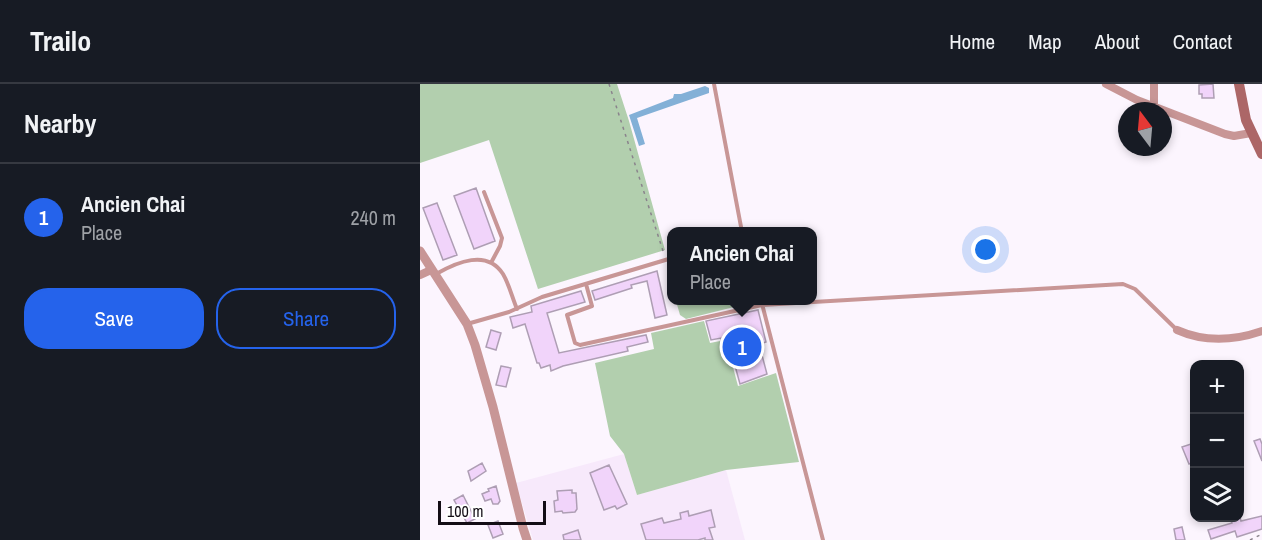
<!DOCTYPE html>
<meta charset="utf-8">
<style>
:root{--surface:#171b24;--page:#20242c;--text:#f1f3f6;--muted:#9ea1a6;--line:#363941;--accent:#2563eb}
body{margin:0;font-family:"Archivo Narrow",sans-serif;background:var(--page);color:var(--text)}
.controls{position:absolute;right:18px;bottom:18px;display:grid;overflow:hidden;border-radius:12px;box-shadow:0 3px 9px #0003}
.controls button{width:54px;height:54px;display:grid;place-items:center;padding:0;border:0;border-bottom:2px solid var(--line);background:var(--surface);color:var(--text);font:30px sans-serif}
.compass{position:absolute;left:698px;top:18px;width:54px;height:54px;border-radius:50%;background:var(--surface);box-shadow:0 3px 9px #0003;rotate:344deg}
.scale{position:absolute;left:18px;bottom:15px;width:108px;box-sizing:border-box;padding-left:6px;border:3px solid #130d15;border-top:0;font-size:16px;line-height:21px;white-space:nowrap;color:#130d15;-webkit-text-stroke:4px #fff;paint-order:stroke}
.you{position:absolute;left:566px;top:166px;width:21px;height:21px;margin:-15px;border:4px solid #fff;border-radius:50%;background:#1a73e8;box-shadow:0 0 0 9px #1a73e833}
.badge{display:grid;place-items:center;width:39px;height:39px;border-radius:50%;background:var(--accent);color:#fff;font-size:20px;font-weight:700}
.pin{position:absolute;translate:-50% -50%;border:3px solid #fff;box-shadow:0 2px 6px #0006}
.popup{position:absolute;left:247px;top:143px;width:150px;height:78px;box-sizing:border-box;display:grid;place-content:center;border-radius:12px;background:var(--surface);filter:drop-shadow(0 2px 4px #0005);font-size:20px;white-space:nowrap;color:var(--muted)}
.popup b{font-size:22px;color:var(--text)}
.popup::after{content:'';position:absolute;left:50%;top:100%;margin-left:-12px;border:12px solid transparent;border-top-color:var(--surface)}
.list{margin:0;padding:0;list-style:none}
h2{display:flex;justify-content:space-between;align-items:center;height:78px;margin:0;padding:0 24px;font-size:26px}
h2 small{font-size:20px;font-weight:400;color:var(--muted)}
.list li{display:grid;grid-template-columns:39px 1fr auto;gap:18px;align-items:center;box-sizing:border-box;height:108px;padding:0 24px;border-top:2px solid var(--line)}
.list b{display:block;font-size:22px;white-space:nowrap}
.list p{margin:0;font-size:20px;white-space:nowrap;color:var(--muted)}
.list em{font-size:20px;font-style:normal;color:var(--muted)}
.actions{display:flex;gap:12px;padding:18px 24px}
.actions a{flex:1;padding:14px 0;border:2px solid var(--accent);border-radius:24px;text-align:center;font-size:21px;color:var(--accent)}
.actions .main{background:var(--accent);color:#fff}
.icon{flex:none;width:33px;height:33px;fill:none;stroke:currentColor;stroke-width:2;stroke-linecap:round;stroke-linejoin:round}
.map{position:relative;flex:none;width:842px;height:456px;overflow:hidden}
header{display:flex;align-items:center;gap:36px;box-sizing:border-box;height:84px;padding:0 30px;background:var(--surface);border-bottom:2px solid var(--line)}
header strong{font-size:28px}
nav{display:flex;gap:33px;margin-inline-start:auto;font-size:21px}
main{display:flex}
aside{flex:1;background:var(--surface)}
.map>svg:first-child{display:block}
</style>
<header>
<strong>Trailo</strong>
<nav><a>Home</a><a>Map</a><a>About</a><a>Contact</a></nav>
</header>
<main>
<aside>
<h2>Nearby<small></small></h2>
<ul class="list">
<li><span class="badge">1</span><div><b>Ancien Chai</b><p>Place</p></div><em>240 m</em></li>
</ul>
<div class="actions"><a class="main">Save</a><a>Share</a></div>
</aside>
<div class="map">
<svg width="842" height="456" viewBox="0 0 842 456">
<rect width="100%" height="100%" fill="#fcf5fe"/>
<path fill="#f7e9fb" d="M 204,370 L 217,411 L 306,386 L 325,456 L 113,456 L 96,399 Z"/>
<path fill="#b2cfae" d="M 0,0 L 197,0 L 209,37 L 245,166 L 118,205 L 69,56 L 0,79 Z
M 256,217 L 316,217 L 318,222 L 266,235 L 260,231 Z
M 284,237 L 290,259 L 300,257 L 304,273 L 310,272 L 318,302 L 356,289 L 379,378 L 306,386 L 217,411 L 204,370 L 190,352 L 175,279 L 234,265 L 231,249 Z"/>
<path fill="#83b0d7" d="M 285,2 L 289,4 L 289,9 L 217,34 L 225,60 L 219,62 L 209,31 L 253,14 L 254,10 L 261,10 Z"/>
<path fill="#f1d4fa" stroke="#ae9eb4" stroke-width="1.5" d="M 793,0 L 794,14 L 782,14 L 782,10 L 779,10 L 779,1 Z
M 56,104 L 75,157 L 54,165 L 34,112 Z
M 17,119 L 37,171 L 23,176 L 3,124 Z
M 237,187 L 247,231 L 235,234 L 227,197 L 211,201 L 212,204 L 175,216 L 172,207 Z
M 161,207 L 165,218 L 127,229 L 139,269 L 226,251 L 228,258 L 207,263 L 208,267 L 143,282 L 131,287 L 130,281 L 121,284 L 119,279 L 117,279 L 105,240 L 93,244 L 90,233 L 112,228 L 111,222 Z
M 338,226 L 346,258 L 339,260 L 347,290 L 320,300 L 311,267 L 305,268 L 301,254 L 291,256 L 286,237 Z
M 71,246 L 81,249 L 76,266 L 66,263 Z
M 81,282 L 91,284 L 86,303 L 76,301 Z
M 840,355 L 842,360 L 842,377 L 834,357 Z
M 774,359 L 774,378 L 769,380 L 762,363 Z
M 62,379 L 66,387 L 51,397 L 48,387 Z
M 189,381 L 207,420 L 197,425 L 195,422 L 184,426 L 170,389 Z
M 76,402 L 80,417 L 78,420 L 73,420 L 71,415 L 65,417 L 62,410 L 69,407 L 68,405 Z
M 152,406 L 152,409 L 156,409 L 157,425 L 155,428 L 143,429 L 142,427 L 135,428 L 134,417 L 138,416 L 137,407 Z
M 43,411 L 55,435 L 47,439 L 34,416 Z
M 291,426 L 295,443 L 289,444 L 293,456 L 285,456 L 285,454 L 278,456 L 226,456 L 221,440 L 242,434 L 244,439 L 261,435 L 260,429 L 268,427 L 269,432 Z
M 842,432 L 842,445 L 817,453 L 815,447 L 791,455 L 788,446 L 812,439 L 811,436 L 820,433 L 821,437 Z
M 78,437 L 83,450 L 73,454 L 68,441 Z
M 762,443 L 765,456 L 756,456 L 754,445 Z
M 158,446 L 161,456 L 144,456 L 143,451 Z"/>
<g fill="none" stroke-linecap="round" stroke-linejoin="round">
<path stroke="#8a838c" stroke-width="1.5" stroke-dasharray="3 4.5" stroke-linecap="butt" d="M 189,0 L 244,170
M 830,456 L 842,450"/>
<path stroke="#c89696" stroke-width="4" d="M 294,0 L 322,148
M 64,108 L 82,154 L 80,162 L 72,177
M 16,190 C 37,178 67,165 83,190 C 89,200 92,213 97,225
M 166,200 L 172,222 L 147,231 L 155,259 L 160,261 L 342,221 L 703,200 L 715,205 L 756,245
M 341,216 L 403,456
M 47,240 L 89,228 L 122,213 L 252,174"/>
<path stroke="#c89696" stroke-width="8" d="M 686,0 L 717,16 L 805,50 L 814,52 L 831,49
M 734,0 L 734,22
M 0,191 L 11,186
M 757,246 C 784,258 813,257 842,247"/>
<path stroke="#c89696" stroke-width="9" d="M 0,167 L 47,240 L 55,261 L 73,323 L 103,444 L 107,456"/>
<path stroke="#ac6667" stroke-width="10" d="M 819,0 L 826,36 L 842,70"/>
</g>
</svg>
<div class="controls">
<button>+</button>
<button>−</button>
<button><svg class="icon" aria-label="layers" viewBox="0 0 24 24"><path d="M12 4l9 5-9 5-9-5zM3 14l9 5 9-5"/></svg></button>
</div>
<svg class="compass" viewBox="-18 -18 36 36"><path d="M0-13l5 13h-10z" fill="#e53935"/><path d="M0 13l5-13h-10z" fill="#9ea1a6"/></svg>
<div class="scale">100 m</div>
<div class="you"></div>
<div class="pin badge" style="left:322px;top:263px">1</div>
<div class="popup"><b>Ancien Chai</b>Place</div>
</div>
</main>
